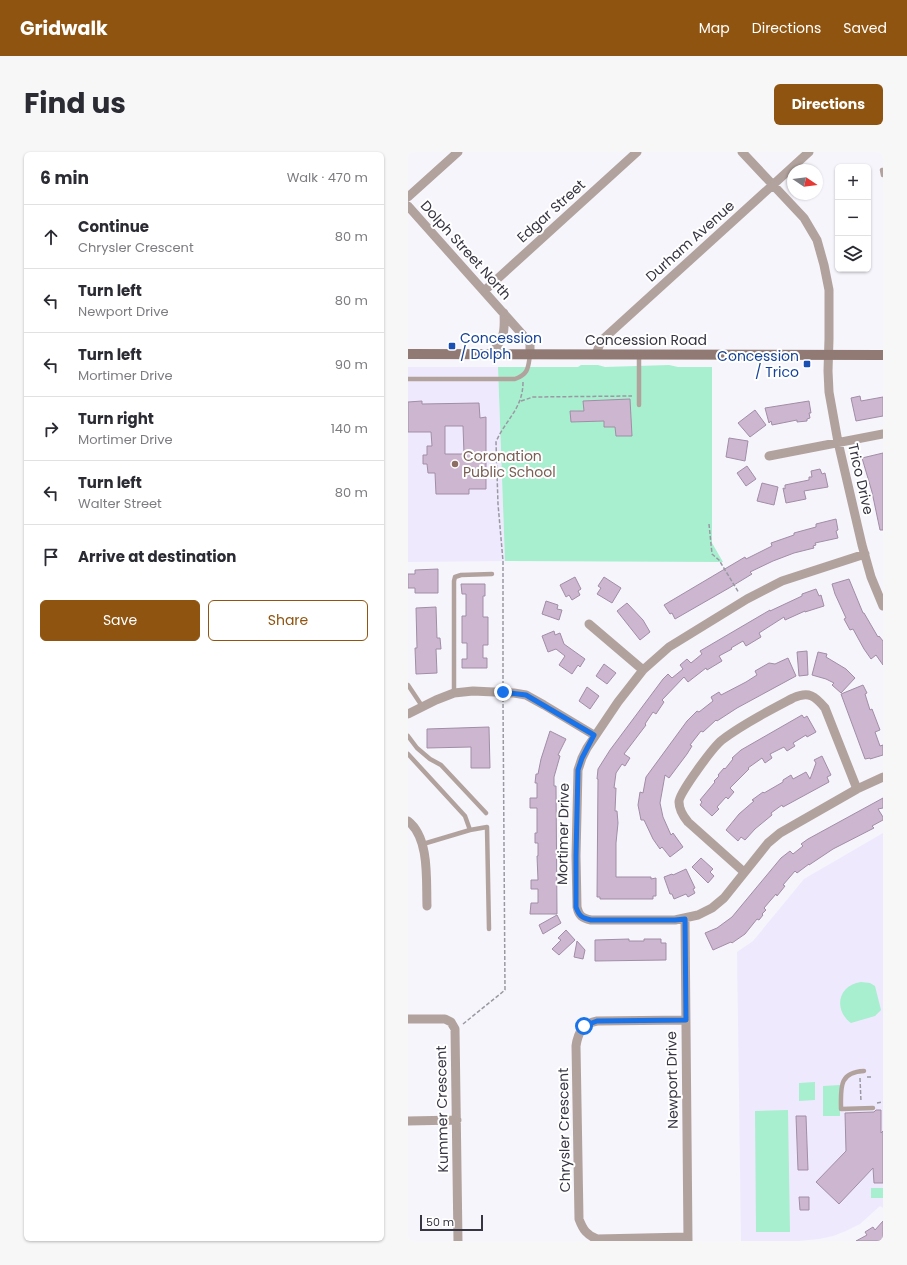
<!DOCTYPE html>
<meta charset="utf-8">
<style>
:root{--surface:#fff;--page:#f7f7f7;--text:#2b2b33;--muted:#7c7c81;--line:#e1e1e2;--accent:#8e5410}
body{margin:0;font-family:Poppins,sans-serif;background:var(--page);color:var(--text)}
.controls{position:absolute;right:12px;top:12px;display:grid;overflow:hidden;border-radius:6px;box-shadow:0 1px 3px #0004}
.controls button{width:36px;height:36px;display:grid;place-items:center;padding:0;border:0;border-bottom:1px solid var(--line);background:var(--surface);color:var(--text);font:20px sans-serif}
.compass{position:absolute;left:379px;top:12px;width:36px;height:36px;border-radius:50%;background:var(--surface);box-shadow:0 1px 3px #0004;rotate:103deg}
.scale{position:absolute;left:12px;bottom:10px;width:63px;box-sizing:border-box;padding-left:4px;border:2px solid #373542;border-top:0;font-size:11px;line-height:14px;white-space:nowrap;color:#373542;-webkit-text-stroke:3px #fff;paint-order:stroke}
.stop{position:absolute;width:12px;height:12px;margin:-9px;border:3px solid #1a73e8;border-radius:50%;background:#fff}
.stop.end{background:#1a73e8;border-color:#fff;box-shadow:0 1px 4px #0008}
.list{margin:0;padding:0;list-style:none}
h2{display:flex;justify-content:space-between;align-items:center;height:52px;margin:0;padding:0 16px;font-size:17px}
h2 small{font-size:13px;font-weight:400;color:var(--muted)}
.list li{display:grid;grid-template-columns:26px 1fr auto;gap:12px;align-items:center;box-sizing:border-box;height:64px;padding:0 16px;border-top:1px solid var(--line)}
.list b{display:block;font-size:15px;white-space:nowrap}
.list p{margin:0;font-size:13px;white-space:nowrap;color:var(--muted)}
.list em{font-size:13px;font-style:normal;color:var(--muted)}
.actions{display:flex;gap:8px;padding:12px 16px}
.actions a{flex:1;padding:9px 0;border:1px solid var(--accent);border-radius:6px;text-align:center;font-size:14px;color:var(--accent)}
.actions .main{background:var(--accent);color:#fff}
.icon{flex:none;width:22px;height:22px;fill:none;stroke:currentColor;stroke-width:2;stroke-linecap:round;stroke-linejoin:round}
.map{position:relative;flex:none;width:475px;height:1089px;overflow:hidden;border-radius:6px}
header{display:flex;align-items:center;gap:24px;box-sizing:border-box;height:56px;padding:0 20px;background:var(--accent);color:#fff}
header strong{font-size:19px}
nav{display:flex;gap:22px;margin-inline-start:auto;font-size:14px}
.intro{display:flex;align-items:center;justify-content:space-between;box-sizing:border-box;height:96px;padding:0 24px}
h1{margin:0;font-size:28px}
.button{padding:10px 18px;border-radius:6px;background:var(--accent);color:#fff;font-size:14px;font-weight:700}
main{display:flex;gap:24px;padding:0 24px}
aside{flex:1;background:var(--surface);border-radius:6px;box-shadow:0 1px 3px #0004}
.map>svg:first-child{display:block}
</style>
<header>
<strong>Gridwalk</strong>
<nav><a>Map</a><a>Directions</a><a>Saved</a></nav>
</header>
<div class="intro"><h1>Find us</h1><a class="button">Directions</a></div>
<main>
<aside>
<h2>6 min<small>Walk · 470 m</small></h2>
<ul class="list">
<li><svg class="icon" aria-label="ahead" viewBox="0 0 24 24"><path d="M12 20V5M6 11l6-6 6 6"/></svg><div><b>Continue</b><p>Chrysler Crescent</p></div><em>80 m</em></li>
<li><svg class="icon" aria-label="left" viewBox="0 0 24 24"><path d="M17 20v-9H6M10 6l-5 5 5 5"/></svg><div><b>Turn left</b><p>Newport Drive</p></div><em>80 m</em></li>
<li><svg class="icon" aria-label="left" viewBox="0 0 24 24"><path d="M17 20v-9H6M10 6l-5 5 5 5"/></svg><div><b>Turn left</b><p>Mortimer Drive</p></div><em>90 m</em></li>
<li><svg class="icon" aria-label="right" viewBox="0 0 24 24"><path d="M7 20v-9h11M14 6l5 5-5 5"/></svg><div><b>Turn right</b><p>Mortimer Drive</p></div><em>140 m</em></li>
<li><svg class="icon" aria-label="left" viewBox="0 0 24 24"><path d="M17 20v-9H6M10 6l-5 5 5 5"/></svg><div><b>Turn left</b><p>Walter Street</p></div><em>80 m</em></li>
<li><svg class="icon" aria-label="arrive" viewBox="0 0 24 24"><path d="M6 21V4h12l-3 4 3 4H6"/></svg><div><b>Arrive at destination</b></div></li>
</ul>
<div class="actions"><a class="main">Save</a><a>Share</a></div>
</aside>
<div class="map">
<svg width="475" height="1089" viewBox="0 0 475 1089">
<rect width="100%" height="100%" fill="#f6f5fc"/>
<path fill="#efe9fe" d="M 0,215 L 90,215 L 97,409 L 0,410 Z
M 475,681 L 475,1056 L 472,1054 L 452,1072 L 438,1079 L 425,1084 L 411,1087 L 391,1089 L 333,1089 L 329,800 L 345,789 L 396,727 Z"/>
<path fill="#a7efce" d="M 173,213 L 190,213 L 197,215 L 261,213 L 270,215 L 304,215 L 304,391 L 315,410 L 97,409 L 90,215 L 170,215 Z
M 453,830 L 462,831 L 467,834 L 473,858 L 467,864 L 443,871 C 425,858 430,833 453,830 Z
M 407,930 L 407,948 L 391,949 L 391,931 Z
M 432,933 L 432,964 L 415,964 L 415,934 Z
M 380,958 L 382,1080 L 348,1080 L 347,959 Z
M 463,1036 L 475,1036 L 475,1046 L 463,1046 Z"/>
<path fill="#ccb6d0" stroke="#a28da6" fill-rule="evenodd" d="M 452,244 L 453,249 L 475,245 L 475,264 L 448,269 L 443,246 Z
M 222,247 L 224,284 L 208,284 L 207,275 L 196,275 L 196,269 L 163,270 L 162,259 L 176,259 L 175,249 Z
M 14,249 L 14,252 L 71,251 L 72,266 L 78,265 L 78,337 L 61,337 L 61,342 L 28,342 L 27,321 L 20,321 L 19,312 L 15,312 L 15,303 L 19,303 L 19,294 L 24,294 L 23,280 L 0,280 L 0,250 ZM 37,274 L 55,274 L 56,302 L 37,302 Z
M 401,249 L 403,261 L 401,261 L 402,266 L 399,267 L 399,269 L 389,270 L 389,268 L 364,273 L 363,269 L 361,271 L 357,256 Z
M 347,258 L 358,273 L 342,285 L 330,271 Z
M 321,286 L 340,289 L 337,309 L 318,305 Z
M 475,301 L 475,378 L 472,378 L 464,340 L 454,306 Z
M 339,314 L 348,327 L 338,334 L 329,321 Z
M 412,317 L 414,322 L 417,321 L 420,335 L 396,339 L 398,347 L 378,351 L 375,336 L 377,337 L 377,333 L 401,328 L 401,325 L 404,325 L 403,319 Z
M 354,331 L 370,335 L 366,353 L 349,349 Z
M 428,367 L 430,378 L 428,379 L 430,386 L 407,391 L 408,393 L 405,394 L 406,396 L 386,401 L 365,409 L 342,420 L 344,422 L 321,436 L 267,467 L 264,461 L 262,462 L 256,453 L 337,405 L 338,407 L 364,394 L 363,391 L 386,383 L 386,381 L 408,375 L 408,372 Z
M 30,417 L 30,441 L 7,441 L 7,436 L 0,436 L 0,422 L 7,422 L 7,418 Z
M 167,425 L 173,437 L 170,439 L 172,443 L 164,448 L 161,443 L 158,445 L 152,433 Z
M 196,425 L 213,436 L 204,451 L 189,442 L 193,436 L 190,434 Z
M 441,427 L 455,461 L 456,461 L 470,485 L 471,484 L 475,489 L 475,513 L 468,503 L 463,507 L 456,497 L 445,477 L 442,478 L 436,467 L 438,466 L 427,442 L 424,432 Z
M 53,432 L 77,432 L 77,444 L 75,444 L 75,465 L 80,465 L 80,493 L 75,493 L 75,506 L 79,506 L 79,516 L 54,516 L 54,507 L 59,507 L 59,491 L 54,491 L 54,464 L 58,464 L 58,442 L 54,442 Z
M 408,437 L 411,444 L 413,443 L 416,454 L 397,460 L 397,459 L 377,468 L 376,465 L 351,481 L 353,485 L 338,494 L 335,489 L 323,496 L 324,497 L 311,504 L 314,509 L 299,518 L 298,516 L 280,530 L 276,525 L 254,548 L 256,550 L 248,562 L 245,560 L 237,572 L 238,573 L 216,602 L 222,606 L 217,614 L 214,612 L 208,621 L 206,636 L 208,636 L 207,659 L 209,659 L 210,671 L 208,691 L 208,725 L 243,725 L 243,727 L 248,726 L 248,744 L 245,744 L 245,747 L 192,747 L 192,745 L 189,745 L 190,627 L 189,627 L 190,617 L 202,598 L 255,527 L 260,522 L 264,526 L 275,517 L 272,513 L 279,507 L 283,511 L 294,502 L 292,499 L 362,458 L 362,459 L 394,444 L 394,442 Z
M 138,449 L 150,453 L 149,457 L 154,458 L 151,468 L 134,462 Z
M 219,451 L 235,468 L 242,480 L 232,488 L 209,459 Z
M 28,455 L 29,486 L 32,486 L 33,497 L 28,497 L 29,521 L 8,522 L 7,496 L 9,496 L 8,456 Z
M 146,479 L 147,483 L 152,481 L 156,492 L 177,507 L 172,515 L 170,513 L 164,522 L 151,513 L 157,504 L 148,497 L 140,500 L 134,484 Z
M 399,499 L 400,523 L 391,524 L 389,500 Z
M 410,500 L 419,502 L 418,505 L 438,517 L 447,526 L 433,541 L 424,533 L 426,531 L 418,527 L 404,523 Z
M 380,506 L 388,524 L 329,556 L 309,569 L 308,568 L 295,580 L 293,579 L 282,593 L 284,594 L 279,602 L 261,626 L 257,623 L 252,651 L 255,665 L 263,683 L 265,681 L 275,695 L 262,705 L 254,695 L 252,697 L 245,687 L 236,668 L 233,668 L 230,653 L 232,640 L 235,641 L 238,625 L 279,569 L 289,559 L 291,560 L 305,549 L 303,545 L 311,540 L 313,543 L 338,530 L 349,523 L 347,519 L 361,511 L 367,512 Z
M 196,512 L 208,521 L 199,532 L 188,524 Z
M 455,533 L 459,541 L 457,542 L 462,558 L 464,557 L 472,578 L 467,580 L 472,594 L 475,593 L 475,603 L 462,607 L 462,606 L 457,607 L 433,542 Z
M 179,535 L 191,544 L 182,557 L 171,549 Z
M 394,563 L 396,566 L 399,564 L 408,580 L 399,585 L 398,583 L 385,591 L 387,594 L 379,599 L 376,595 L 362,602 L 364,606 L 357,611 L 354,606 L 340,616 L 341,617 L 322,636 L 326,640 L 320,647 L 318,645 L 309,655 L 311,657 L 304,664 L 292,653 L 294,650 L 292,648 L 307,630 L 306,629 L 311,624 L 310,623 L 316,616 L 317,617 L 325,607 L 324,606 L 333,598 Z
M 81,575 L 82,616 L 63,616 L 63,595 L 19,596 L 19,577 Z
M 142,579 L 158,587 L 150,603 L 152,604 L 146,625 L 146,634 L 148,634 L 149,762 L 122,762 L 123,751 L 130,751 L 130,737 L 123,737 L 123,728 L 130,728 L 129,704 L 130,704 L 130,691 L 127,691 L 127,681 L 129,681 L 129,656 L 122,656 L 122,646 L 129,646 L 129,631 L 127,631 L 128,622 L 130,622 L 133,607 Z
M 414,604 L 423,623 L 419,625 L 421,630 L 375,655 L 374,653 L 363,661 L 364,663 L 347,677 L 337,688 L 333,685 L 330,689 L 318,678 L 331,662 L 346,649 L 344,648 L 355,640 L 356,641 L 375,630 L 375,628 L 383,623 L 385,627 L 398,620 L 402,627 L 408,611 L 406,608 Z
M 475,646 L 475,656 L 470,657 L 475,665 L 475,668 L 464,674 L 466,676 L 425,697 L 401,713 L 401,712 L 389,721 L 387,719 L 375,733 L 377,734 L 369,744 L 368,742 L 356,756 L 358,758 L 354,762 L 355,763 L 351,768 L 349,767 L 337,782 L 324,791 L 323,790 L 305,798 L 297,781 L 309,776 L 324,765 L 373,706 L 382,699 L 385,702 L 395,694 L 393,692 L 400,687 Z
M 293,706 L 305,717 L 302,720 L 306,724 L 300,731 L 284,715 Z
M 278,717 L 287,736 L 285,737 L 287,741 L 280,745 L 278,742 L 266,747 L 264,742 L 262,742 L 256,725 L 264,722 L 265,723 Z
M 149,763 L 153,771 L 135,782 L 131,773 Z
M 158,778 L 167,788 L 151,803 L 144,797 L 153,788 L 150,786 Z
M 221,787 L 221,789 L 236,789 L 236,787 L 253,787 L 253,791 L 258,791 L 258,808 L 187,809 L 187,788 Z
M 169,789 L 177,798 L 175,807 L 166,805 Z
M 468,958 L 473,958 L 473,981 L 475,979 L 475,1031 L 466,1031 L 465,1016 L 431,1052 L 408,1030 L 438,999 L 437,961 L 466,960 Z
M 388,964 L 398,964 L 400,1018 L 390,1018 Z
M 391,1045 L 401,1045 L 401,1058 L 392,1058 Z
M 475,1069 L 475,1089 L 448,1089 L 459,1083 L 457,1080 L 465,1075 L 467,1078 Z"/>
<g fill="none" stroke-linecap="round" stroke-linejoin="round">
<path stroke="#9a99a3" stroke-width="1.5" stroke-dasharray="4 2" stroke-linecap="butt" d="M 101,191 L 111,191
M 113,249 L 125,245 L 224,244
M 301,372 L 304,402 L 311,408 L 331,441
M 95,533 L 95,409 L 90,352 L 88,290 C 97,268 115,257 115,230
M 55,872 L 97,838 L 95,548
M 459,925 L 465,925
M 452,926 L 453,950
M 469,951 L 475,950"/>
<path stroke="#b2a29d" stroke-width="4.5" d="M 474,18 L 475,23
M 0,227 L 107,227 C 121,222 120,215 122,203
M 231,253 L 231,202
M 0,533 L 14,554
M 46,541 L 46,429 L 47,425 L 53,423 L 84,422
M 0,584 L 9,596 L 22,607 L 33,613 L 78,661
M 0,602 L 57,664 L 62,678 L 79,675 L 81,777
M 15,692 L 62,678
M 456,919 C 430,920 433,937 433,957 L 465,956"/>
<path stroke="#b2a29d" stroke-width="9" d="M 334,0 L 396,66 L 409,88 L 416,113 L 421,138 L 421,187 L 420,219 L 421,240 L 430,290 L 454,393 L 463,425 L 475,454
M 0,45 L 50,0
M 0,54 L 122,191 L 122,202
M 76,139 L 229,0
M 84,202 C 96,184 97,182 96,161
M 188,202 L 193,189 L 401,0
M 361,304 L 475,282
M 457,402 L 374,429 L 339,447 L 261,495 L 235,518 L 210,550 L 179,596 L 174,606 L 170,618 L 168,704 L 169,755 C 171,764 174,766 183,768 L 267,768 L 290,763 L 304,756 L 316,746 L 360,691 L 372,681 L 449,637 L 475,625
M 181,472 L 235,518
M 0,562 L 28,548 L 46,541 L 65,539 L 106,541 L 118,543 L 136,553 L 186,583
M 0,669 C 22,686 18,729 19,754
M 336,720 L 280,670 C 275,664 271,658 271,650 C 270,642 306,594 314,588 C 336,571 361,559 385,546 C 401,539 407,544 417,556 L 449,637
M 277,767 L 280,1089
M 0,867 L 37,867 L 43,870 L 47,877 L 50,1089
M 278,868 L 189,869 C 175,872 170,880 168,894 L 171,1067 C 175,1078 179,1083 189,1087 L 280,1085
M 0,969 L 49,968"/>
<path stroke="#907a73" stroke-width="10" d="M 0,202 L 475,203"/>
</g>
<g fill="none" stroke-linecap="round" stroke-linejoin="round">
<path stroke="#1a73e8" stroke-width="5" d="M 95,540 L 118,543 L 186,583 L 174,606 L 170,618 L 168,704 L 168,755 C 171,764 174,766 183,768 L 267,768 L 277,767 L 278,868 L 189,869 L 176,874"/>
</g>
<g fill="#1a4fb4" stroke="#fff" stroke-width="1.5">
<rect x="40" y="190" width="8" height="8" rx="2"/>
<rect x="395" y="208" width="8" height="8" rx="2"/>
</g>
<circle fill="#8d6e63" stroke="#fff" stroke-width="1.5" cx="47" cy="312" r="4"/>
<g text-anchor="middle" stroke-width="4" stroke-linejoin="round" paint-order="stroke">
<g font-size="14" fill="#373542" stroke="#fff">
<text transform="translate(143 59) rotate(-42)" y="5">Edgar Street</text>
<text transform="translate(282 89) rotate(-42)" y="5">Durham Avenue</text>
<text transform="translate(58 98) rotate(48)" y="5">Dolph Street North</text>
<text x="238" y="193">Concession Road</text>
<text transform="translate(453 327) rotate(77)" y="5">Trico Drive</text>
<text transform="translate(155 682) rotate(-89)" y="5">Mortimer Drive</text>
<text transform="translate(264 928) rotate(-91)" y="5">Newport Drive</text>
<text transform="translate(34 957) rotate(-91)" y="5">Kummer Crescent</text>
<text transform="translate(156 978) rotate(-91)" y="5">Chrysler Crescent</text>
</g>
<g font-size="14" fill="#164399" stroke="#fff" text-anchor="start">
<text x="52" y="191">Concession<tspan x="52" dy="16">/ Dolph</tspan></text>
<text x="391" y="209" text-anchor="end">Concession<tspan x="391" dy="16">/ Trico</tspan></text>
</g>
<g font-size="14" fill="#785e54" stroke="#fff" text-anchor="start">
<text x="55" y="309">Coronation<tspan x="55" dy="16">Public School</tspan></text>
</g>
</g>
</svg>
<div class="controls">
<button>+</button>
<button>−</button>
<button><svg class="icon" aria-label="layers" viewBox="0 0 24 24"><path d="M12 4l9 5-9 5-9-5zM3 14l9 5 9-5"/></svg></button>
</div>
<svg class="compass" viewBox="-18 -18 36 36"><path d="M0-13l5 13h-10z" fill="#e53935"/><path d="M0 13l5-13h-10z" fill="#7c7c81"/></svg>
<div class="scale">50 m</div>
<div class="stop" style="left:176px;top:874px"></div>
<div class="stop end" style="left:95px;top:540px"></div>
</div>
</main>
